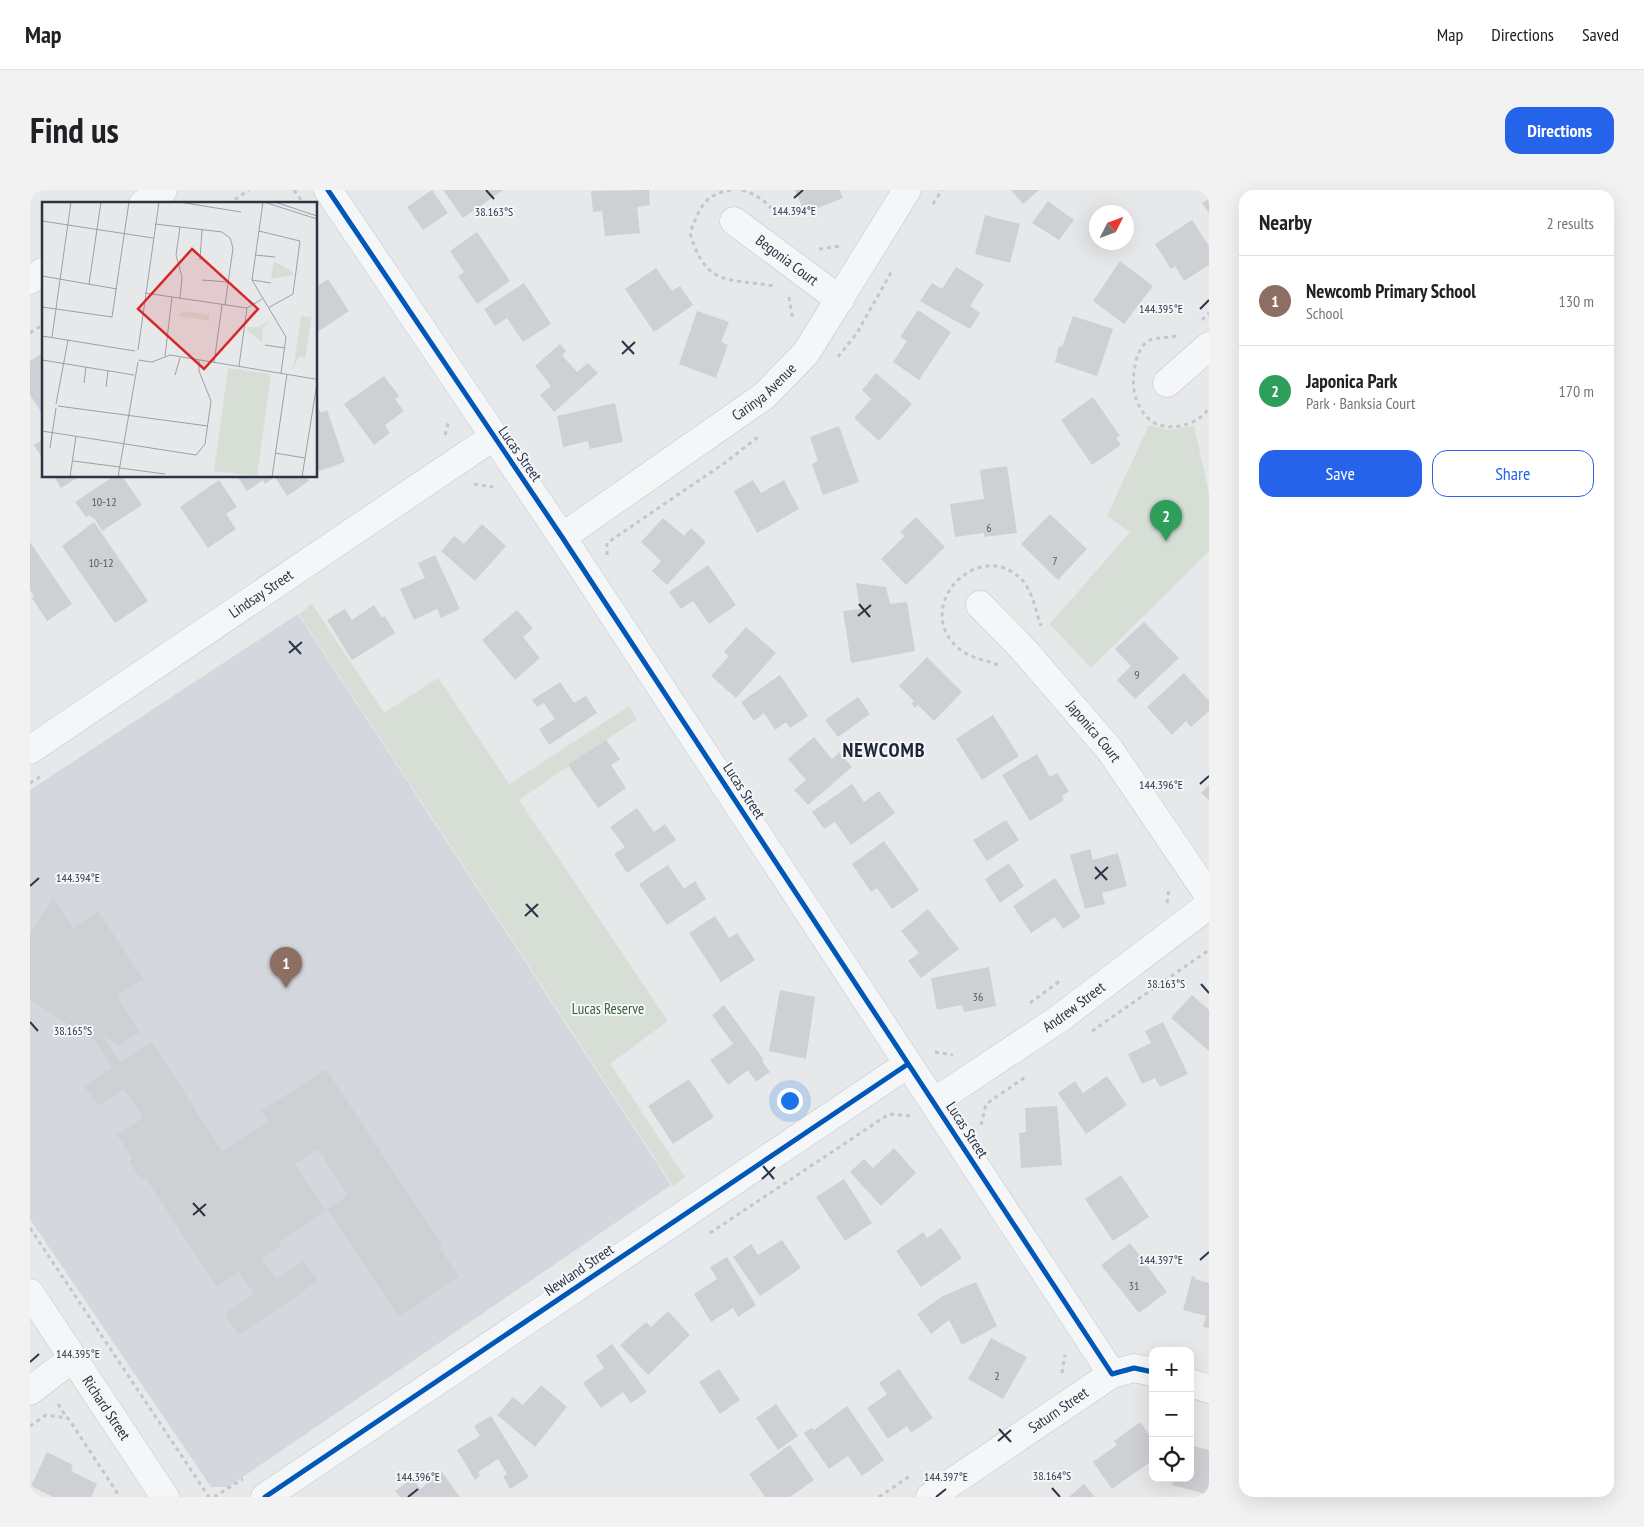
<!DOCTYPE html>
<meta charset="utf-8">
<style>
:root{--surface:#fff;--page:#f2f2f2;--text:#202124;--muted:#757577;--line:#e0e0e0;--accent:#2563eb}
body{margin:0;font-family:"PT Sans Narrow",sans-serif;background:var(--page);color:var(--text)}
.controls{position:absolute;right:15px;bottom:15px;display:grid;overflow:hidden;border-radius:10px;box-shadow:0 5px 20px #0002}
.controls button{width:45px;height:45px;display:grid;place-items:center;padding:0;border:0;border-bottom:1px solid var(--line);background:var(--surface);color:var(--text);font:25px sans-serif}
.compass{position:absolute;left:1059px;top:15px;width:45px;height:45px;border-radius:50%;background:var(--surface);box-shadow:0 5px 20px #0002;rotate:48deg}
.you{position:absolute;left:759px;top:910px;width:18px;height:18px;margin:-12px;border:4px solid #fff;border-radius:50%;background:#1a73e8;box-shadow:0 0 0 8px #1a73e833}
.badge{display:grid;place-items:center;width:32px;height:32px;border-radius:50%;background:var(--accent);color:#fff;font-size:16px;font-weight:700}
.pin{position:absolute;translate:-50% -41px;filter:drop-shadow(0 1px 2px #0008)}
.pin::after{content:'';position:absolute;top:26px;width:18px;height:15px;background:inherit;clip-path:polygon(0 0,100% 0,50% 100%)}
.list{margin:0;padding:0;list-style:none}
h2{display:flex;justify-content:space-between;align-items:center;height:65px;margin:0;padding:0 20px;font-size:21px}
h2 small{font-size:16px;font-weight:400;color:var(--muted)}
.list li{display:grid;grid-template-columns:32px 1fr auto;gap:15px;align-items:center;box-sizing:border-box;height:90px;padding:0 20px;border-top:1px solid var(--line)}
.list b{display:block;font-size:19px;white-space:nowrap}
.list p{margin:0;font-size:16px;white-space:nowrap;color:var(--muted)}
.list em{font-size:16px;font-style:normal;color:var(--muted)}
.actions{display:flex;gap:10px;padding:15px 20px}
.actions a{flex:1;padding:11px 0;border:1px solid var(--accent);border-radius:15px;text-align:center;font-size:18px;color:var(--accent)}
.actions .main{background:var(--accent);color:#fff}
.icon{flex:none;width:28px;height:28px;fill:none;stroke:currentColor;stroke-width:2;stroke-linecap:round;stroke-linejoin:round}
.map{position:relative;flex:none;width:1179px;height:1307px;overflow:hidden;border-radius:15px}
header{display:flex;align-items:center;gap:30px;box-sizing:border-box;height:70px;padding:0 25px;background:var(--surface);border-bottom:1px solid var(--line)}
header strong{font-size:24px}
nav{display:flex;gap:28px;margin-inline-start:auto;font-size:18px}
.intro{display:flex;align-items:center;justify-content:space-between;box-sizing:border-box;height:120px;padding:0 30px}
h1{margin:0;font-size:35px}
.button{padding:12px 22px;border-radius:15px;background:var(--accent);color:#fff;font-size:18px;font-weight:700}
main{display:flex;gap:30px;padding:0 30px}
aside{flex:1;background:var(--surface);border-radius:15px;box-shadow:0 5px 20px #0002}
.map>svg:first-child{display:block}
</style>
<header>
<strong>Map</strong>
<nav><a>Map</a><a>Directions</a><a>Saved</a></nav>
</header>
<div class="intro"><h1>Find us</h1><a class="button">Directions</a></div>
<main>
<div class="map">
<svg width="1179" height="1307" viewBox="0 0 1179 1307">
<rect width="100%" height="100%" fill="#e6e8ea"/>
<path fill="#d4d7dd" d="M 268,424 L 641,995 L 198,1297 L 181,1297 L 0,1029 L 0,600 Z"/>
<path fill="#d6ded6" d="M 1119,235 L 1139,240 L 1164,236 L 1179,303 L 1179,361 L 1061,478 L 1020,434 L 1100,342 L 1077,326 Z
M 282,414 L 354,523 L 408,488 L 479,594 L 599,516 L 607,529 L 489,610 L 638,831 L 580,874 L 655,987 L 643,996 L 269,424 Z"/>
<path fill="#ced0d3" d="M 402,0 L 418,23 L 393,40 L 377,17 Z
M 413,0 L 473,0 L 433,28 Z
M 619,0 L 620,15 L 607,17 L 610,43 L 575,46 L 572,21 L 563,22 L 561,1 Z
M 765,0 L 810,0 L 813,8 L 775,23 Z
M 981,0 L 1009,0 L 993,14 Z
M 1179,9 L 1179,23 L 1172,13 Z
M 1018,11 L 1044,30 L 1029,50 L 1002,33 Z
M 955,25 L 990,34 L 980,73 L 945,64 Z
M 1162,30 L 1179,56 L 1179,75 L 1154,91 L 1145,76 L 1141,79 L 1125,54 Z
M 447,42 L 480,91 L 447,114 L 428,86 L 434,82 L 420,61 Z
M 1090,71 L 1123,96 L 1094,134 L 1063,111 Z
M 926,77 L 954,94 L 940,116 L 950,123 L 940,139 L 890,111 L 902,93 L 912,99 Z
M 626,78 L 642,101 L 650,96 L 663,115 L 624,142 L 595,99 Z
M 298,89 L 319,121 L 286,143 L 286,97 Z
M 494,93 L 521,134 L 493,152 L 477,128 L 465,136 L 454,119 Z
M 888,120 L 921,142 L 889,190 L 863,172 L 877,151 L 870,147 Z
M 667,121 L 699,132 L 691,152 L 698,155 L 686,188 L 649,174 Z
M 1043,126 L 1083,139 L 1067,186 L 1025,172 L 1029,156 L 1032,157 Z
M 530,154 L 536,161 L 532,165 L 547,182 L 558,173 L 568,183 L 524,222 L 510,205 L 521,196 L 505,176 Z
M 14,162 L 14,226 L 0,205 L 0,171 Z
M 846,183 L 882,214 L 849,251 L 824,228 L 841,209 L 832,200 Z
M 354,186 L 369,206 L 365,209 L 374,221 L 355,235 L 360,243 L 344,255 L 314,214 Z
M 1063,207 L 1090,246 L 1086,248 L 1091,255 L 1062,275 L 1031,230 Z
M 585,213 L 593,252 L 560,259 L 558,251 L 533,257 L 527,226 Z
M 286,214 L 291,223 L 297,220 L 315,272 L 286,282 Z
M 809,236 L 829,292 L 793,305 L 782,274 L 788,271 L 780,247 Z
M 14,249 L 14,271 L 4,255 Z
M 977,276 L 987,343 L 954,347 L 954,343 L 925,347 L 920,314 L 954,309 L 950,280 Z
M 24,286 L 45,286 L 47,288 L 31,298 Z
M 84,286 L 92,286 L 112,315 L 72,341 L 65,329 L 59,325 L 56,327 L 45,312 Z
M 207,286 L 276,286 L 279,291 L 257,306 L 245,287 L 235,294 L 233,290 L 217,301 Z
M 189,290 L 207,317 L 196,324 L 206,339 L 178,358 L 150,317 Z
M 723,290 L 731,303 L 754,290 L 769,319 L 727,343 L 704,301 Z
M 1020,324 L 1057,359 L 1028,390 L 991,354 Z
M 886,327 L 915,357 L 876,395 L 851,369 L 875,346 L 870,342 Z
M 633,328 L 654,346 L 661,338 L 676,352 L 637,395 L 622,381 L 631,371 L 611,352 Z
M 64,332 L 118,411 L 85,433 L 32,356 Z
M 452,334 L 476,356 L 445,391 L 411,361 L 424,346 L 434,354 Z
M 0,352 L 42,414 L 17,431 L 2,408 L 4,406 L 0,400 Z
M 405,365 L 430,419 L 411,428 L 407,419 L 384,430 L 370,399 L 395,388 L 388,373 Z
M 678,375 L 706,415 L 679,434 L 663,411 L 651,419 L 639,402 Z
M 826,393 L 856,397 L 860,414 L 877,412 L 885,461 L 821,473 L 813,421 L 830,419 Z
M 344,415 L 352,428 L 355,426 L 365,443 L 322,470 L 297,430 L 315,419 L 322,430 Z
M 487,420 L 503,438 L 493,447 L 510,468 L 485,490 L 452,450 Z
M 1114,432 L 1149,468 L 1105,509 L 1087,490 L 1101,476 L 1085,459 Z
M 716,437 L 746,463 L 706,508 L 681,486 L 699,466 L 694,462 Z
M 897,467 L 932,502 L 904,531 L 888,515 L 885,518 L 881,514 L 884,511 L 869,496 Z
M 1154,483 L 1179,511 L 1179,521 L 1161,537 L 1156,531 L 1142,545 L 1117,517 Z
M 750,485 L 778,526 L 760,538 L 756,532 L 745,540 L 734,523 L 724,531 L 711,512 Z
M 530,492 L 544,513 L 556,506 L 567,523 L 519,555 L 509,539 L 525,529 L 514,513 L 507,517 L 502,510 Z
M 828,507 L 840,524 L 808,547 L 795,530 Z
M 963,525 L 989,566 L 952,590 L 926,549 Z
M 784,547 L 802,569 L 809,562 L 822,577 L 778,615 L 764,600 L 776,590 L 758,569 Z
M 576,550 L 590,569 L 581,575 L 596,598 L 568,618 L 538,575 Z
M 1007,564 L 1020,587 L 1027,583 L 1039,601 L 1032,606 L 1034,610 L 1000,631 L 972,585 Z
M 822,594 L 834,612 L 849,601 L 865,623 L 821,655 L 805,632 L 794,639 L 782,622 Z
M 1179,595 L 1179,610 L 1171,603 Z
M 607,618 L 624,642 L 635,634 L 646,650 L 597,683 L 584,664 L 595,657 L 580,637 Z
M 976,630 L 989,650 L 957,671 L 943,650 Z
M 854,651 L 889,700 L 862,719 L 847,698 L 841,702 L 822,674 Z
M 1060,659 L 1063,670 L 1088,663 L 1097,696 L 1072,703 L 1075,714 L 1055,719 L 1040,665 Z
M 979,673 L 994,696 L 970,713 L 955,689 Z
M 638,675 L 654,699 L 665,691 L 676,709 L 637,735 L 609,694 Z
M 1025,688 L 1051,727 L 1033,739 L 1025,727 L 1001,743 L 983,716 Z
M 23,707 L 43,738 L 68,721 L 113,789 L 87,806 L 110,842 L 89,855 L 72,844 L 90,872 L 122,852 L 192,961 L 238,931 L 231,921 L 296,879 L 412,1054 L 409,1057 L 429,1086 L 369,1127 L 297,1019 L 318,1005 L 288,959 L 265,974 L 296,1021 L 249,1052 L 251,1055 L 231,1068 L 246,1089 L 274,1071 L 288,1091 L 209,1145 L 195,1124 L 224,1104 L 209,1082 L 187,1097 L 115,987 L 111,990 L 99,971 L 103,969 L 87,945 L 113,928 L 94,899 L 68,916 L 54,896 L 82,878 L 65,851 L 0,810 L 0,744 Z
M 898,719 L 929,759 L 891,788 L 878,771 L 889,763 L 871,741 Z
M 685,726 L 699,748 L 707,743 L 725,770 L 691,792 L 659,743 Z
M 959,777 L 966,816 L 934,822 L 932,815 L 907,820 L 901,788 Z
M 750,800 L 785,807 L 776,869 L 739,861 Z
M 1162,805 L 1179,820 L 1179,861 L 1141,828 Z
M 694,815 L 734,870 L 732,871 L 740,882 L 726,892 L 718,880 L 698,895 L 680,870 L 703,854 L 682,825 Z
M 1133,832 L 1158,884 L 1130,897 L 1125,888 L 1112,894 L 1098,864 L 1121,853 L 1115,841 Z
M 1077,886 L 1097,915 L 1056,944 L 1028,903 L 1045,891 L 1053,903 Z
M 659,889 L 684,927 L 643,954 L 618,916 Z
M 1027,916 L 1032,975 L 991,978 L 989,943 L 996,942 L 995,918 Z
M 864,958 L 886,983 L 851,1016 L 820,982 L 834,969 L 843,978 Z
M 1091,985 L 1119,1027 L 1083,1051 L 1055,1009 Z
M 814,989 L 842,1033 L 815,1051 L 786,1007 Z
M 911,1038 L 932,1068 L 891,1097 L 866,1061 L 893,1042 L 897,1048 Z
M 752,1050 L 771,1078 L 730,1106 L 703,1067 L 721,1054 L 728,1065 Z
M 1100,1053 L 1137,1102 L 1109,1123 L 1071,1075 Z
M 697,1067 L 726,1115 L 708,1127 L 703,1118 L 681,1132 L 664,1104 L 687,1089 L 680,1077 Z
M 1162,1086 L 1166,1087 L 1165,1089 L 1179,1093 L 1179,1138 L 1173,1137 L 1176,1126 L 1153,1120 Z
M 946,1092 L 967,1136 L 932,1155 L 919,1130 L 901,1144 L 887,1124 L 913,1106 Z
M 638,1121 L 660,1145 L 618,1185 L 590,1155 L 616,1132 L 621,1137 Z
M 961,1148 L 997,1167 L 973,1209 L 938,1189 Z
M 582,1154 L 617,1202 L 601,1213 L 593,1202 L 571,1218 L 553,1193 L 574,1178 L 566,1166 Z
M 689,1179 L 710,1210 L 690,1224 L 669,1192 Z
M 869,1179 L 903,1228 L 881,1243 L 877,1236 L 858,1249 L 837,1218 L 857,1204 L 849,1193 Z
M 511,1195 L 537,1217 L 505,1257 L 467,1225 L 483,1207 L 493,1215 Z
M 746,1214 L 768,1246 L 748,1260 L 726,1228 Z
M 817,1216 L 854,1270 L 832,1286 L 818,1266 L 799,1279 L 774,1243 L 782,1238 L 784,1240 Z
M 461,1226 L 499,1287 L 480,1299 L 473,1286 L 477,1284 L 468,1269 L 448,1282 L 450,1286 L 445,1290 L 427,1260 L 450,1246 L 444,1236 Z
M 1110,1232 L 1123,1250 L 1123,1270 L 1082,1299 L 1063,1272 L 1087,1255 L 1084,1251 Z
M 760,1255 L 784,1290 L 760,1307 L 735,1307 L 719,1284 Z
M 1160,1255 L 1179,1260 L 1179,1305 L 1142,1295 L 1144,1288 L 1160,1288 Z
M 17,1262 L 43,1275 L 41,1281 L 67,1294 L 61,1307 L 23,1307 L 1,1296 Z
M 412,1282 L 430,1307 L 370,1307 L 365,1301 L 383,1288 L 390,1299 Z
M 1054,1294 L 1065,1307 L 1039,1307 Z"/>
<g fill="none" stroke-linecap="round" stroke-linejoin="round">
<defs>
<g id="minor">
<path d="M 298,0 L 532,347 L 1082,1184 L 1104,1178 L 1123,1182"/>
<path d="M 113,14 L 133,0"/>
<path id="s1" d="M 704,31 L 810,110"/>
<path d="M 0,90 L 14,81"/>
<path d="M 1137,193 L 1179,156"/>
<path id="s2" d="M 532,347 L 734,206 L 776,163 L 877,0"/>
<path id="s3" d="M 950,415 L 993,459 L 1080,560 L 1179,706"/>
<path id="s4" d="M 0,560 L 463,247"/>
<path id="s5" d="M 904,912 L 1030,828 L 1179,715"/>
<path id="s6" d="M 0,1103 L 135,1307"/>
<path d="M 1160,1193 L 1179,1199"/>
<path d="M 0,1201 L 43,1168"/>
<path d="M 235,1307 L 878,874"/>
<path id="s7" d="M 900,1307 L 1082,1184"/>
</g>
</defs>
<use href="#minor" stroke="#c4c6c8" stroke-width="29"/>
<path stroke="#c5c6ca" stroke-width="3" stroke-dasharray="4 4" stroke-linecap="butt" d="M 264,0 L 271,10
M 701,0 C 673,5 670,18 660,43 C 676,97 697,88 744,96
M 712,0 C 729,5 738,13 748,27
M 198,14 L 219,0
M 903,14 L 912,0
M 789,59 L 810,56
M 759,107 L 763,130
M 1172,130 L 1179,123
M 0,143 L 14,134
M 1146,146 C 1139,148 1127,147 1120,150 C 1111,154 1106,167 1105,176 C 1101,195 1104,215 1119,229 C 1135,244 1170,236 1179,217
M 808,167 L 827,143 L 863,79
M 415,245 L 419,230
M 444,294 L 463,297
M 577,365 L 577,353 L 696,272 L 728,247
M 968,475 C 954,469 940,469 927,457 C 881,414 952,345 993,391 C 1003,403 1006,422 1011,436
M 0,593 L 10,587
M 1137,713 L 1139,697
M 1000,813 L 1031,790
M 1062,841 L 1179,760
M 905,862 L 923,865
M 951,935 L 956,914 L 997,886
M 0,1038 L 179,1307
M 680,1043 L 859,924 L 880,926
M 1032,1183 L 1035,1165
M 28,1214 L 37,1228
M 0,1236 L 16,1225 L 38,1228 L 90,1307
M 184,1307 L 213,1289
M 849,1307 L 880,1286"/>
<use href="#minor" stroke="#f5f6f7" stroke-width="28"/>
<defs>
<path id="cycleway" d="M 298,0 L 532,347 L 1082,1184 L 1104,1178 L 1123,1182
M 235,1307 L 878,874"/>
</defs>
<use href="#cycleway" stroke="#f4f6f9" stroke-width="8"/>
<use href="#cycleway" stroke="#0057b8" stroke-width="5"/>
</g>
<path fill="none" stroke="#2b3445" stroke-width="2" d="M 456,0 L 464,9M 764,8 L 773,0M 1170,119 L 1179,110M 592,151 L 604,164M 592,164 L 605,152M 829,414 L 840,427M 828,426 L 841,415M 259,451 L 271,464M 259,463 L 272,452M 1170,594 L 1179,586M 1065,677 L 1077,690M 1065,689 L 1078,677M 0,696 L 9,688M 496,714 L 508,727M 495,726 L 508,714M 1171,794 L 1179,803M 0,832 L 8,841M 733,976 L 744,989M 732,989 L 745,977M 163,1013 L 175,1026M 163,1025 L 176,1014M 1170,1070 L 1179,1062M 0,1172 L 9,1164M 969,1239 L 981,1252M 968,1251 L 981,1240M 1022,1298 L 1030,1307M 378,1307 L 388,1299M 906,1307 L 916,1299"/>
<g text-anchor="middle" stroke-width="4" stroke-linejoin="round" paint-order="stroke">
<g font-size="12" fill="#545c69">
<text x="74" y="316">10-12</text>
<text x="959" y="342">6</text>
<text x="1025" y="375">7</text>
<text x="71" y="377">10-12</text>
<text x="1107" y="489">9</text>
<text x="948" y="811">36</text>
<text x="1104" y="1100">31</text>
<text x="967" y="1190">2</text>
</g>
<g font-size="15" fill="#2b3445" stroke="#f4f6f9">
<text dy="5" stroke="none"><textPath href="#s1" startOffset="66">Begonia Court</textPath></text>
<text dy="5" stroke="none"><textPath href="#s2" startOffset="249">Carinya Avenue</textPath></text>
<text transform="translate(490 264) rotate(55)" y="5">Lucas Street</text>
<text dy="5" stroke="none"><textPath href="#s4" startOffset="279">Lindsay Street</textPath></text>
<text dy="5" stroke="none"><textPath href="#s3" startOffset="170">Japonica Court</textPath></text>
<text transform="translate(714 601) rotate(57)" y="5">Lucas Street</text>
<text dy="5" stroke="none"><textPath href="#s5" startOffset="169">Andrew Street</textPath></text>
<text transform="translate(937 940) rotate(57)" y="5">Lucas Street</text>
<text transform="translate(549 1080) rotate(-34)" y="5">Newland Street</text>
<text dy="5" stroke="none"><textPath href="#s6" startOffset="138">Richard Street</textPath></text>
<text dy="5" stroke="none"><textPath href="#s7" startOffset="155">Saturn Street</textPath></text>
</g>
<g font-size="15" fill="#3f6138" stroke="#f4f6f9">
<text x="578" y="824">Lucas Reserve</text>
</g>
<g font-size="20" font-weight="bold" letter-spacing="1" fill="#1d2536" stroke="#f4f6f9">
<text x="854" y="567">NEWCOMB</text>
</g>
</g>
<g transform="translate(12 12)">
<rect width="275" height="275" fill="#e6e8ea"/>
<path d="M 232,59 L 251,70 L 251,73 L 229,77 ZM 149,100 L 149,110 L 167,113 L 167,118 L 176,120 L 130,113 L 138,113 L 139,109 L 148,110 ZM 271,106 L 263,156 L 256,155 L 251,169 L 259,114 L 269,115 ZM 230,117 L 221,125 L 220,140 L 205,128 L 205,125 L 217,125 ZM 186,166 L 229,172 L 215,274 L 172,269 Z" fill="#d6ded6"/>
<path fill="none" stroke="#9ba0a8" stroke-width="1" d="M 137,0 L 199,10M 221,0 L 210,78 L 244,135 L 239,171M 222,0 L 275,17M 233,0 L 275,14M 0,19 L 111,36M 113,22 L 180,30 L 188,36 L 191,46 L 183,103M 138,25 L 134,53 L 140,75 L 138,96M 217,29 L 258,39 L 251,92 L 226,106M 213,53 L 233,55M 158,58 L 160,28M 0,74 L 75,87M 160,78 L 186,80M 210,78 L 229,81M 47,82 L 59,0M 103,91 L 205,106 L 220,97M 0,105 L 70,115 L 87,0M 0,134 L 93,149M 10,135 L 29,0M 223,143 L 243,146M 96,148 L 117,0M 123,154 L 130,95M 0,158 L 92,173M 96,158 L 110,160 L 128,153 L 273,177M 172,161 L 180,103M 197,164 L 205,106M 133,173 L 138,156M 42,181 L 44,165M 64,185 L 66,169M 14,202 L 26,138M 16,204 L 166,224M 0,229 L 154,253 L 163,242 L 169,199 L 157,169 L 157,158M 8,246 L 14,206M 233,251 L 263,256M 31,259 L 78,265M 78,266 L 123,272M 28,275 L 34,234M 76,275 L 96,160M 230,275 L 245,172M 260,275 L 275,181"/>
<path fill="#d62828" fill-opacity="0.15" stroke="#d62828" stroke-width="2.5" d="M 150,47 L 216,107 L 162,167 L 96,107 Z"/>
<rect width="275" height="275" fill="none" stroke="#2b3445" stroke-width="2.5"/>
</g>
<g font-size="12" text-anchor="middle" fill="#2b3445" stroke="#f4f6f9" stroke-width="4" stroke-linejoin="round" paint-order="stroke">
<text x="764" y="25">144.394°E</text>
<text x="464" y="26">38.163°S</text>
<text x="1131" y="123">144.395°E</text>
<text x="1131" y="599">144.396°E</text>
<text x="48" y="692">144.394°E</text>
<text x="1136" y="798">38.163°S</text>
<text x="43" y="845">38.165°S</text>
<text x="1131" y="1074">144.397°E</text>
<text x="48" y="1168">144.395°E</text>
<text x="1022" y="1290">38.164°S</text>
<text x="388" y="1291">144.396°E</text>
<text x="916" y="1291">144.397°E</text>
</g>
</svg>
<div class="controls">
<button>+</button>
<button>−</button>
<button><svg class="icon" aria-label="locate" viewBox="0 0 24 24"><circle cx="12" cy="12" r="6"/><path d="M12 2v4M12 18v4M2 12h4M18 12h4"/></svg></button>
</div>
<svg class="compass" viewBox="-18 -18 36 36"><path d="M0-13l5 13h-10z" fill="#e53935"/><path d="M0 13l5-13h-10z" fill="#757577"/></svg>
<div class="you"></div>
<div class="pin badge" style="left:256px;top:798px;background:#8d6e63">1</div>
<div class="pin badge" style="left:1136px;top:351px;background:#2e9e5b">2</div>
</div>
<aside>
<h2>Nearby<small>2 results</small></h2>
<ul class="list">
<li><span class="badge" style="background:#8d6e63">1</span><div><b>Newcomb Primary School</b><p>School</p></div><em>130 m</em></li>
<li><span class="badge" style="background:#2e9e5b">2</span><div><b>Japonica Park</b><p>Park · Banksia Court</p></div><em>170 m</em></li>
</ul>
<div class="actions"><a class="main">Save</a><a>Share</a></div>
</aside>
</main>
